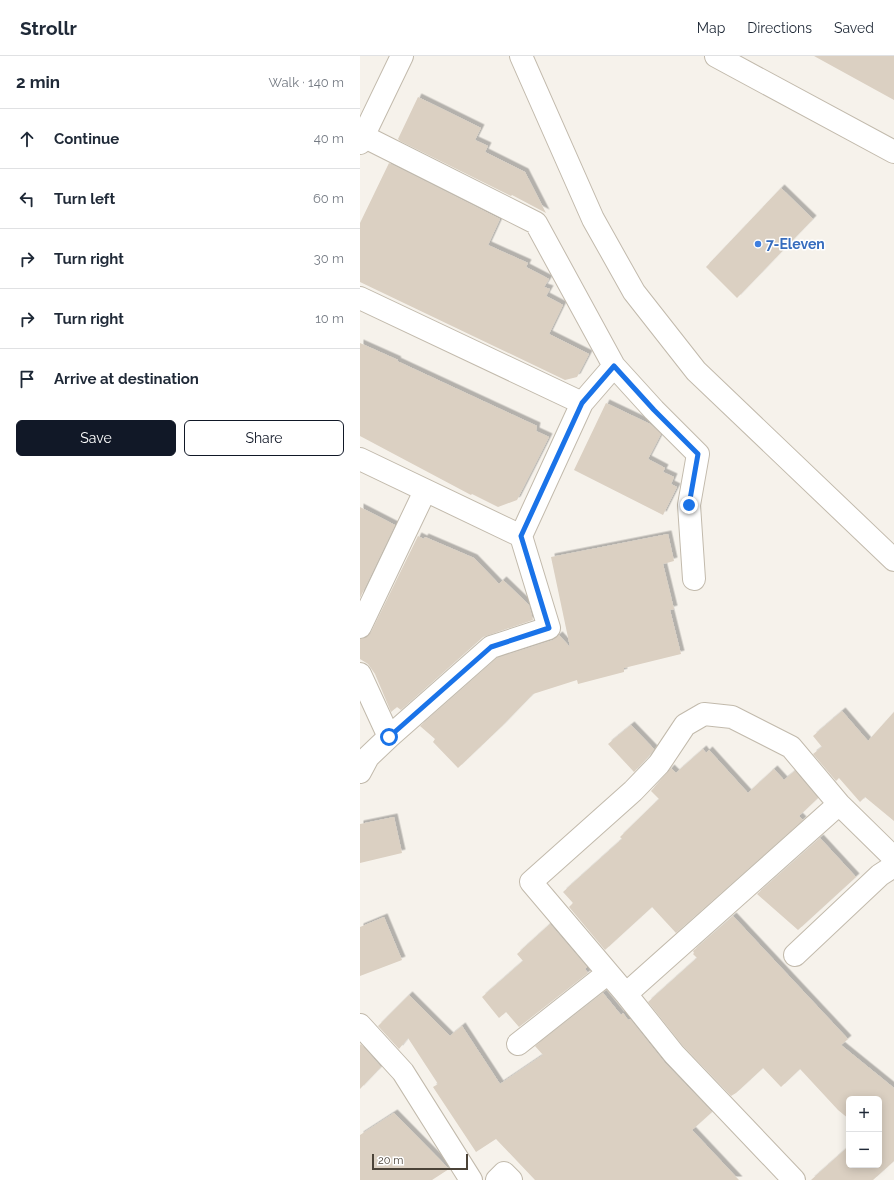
<!DOCTYPE html>
<meta charset="utf-8">
<style>
:root{--surface:#fff;--page:#f2f2f3;--text:#1f2937;--muted:#747a83;--line:#e0e1e3;--accent:#111827}
body{margin:0;font-family:Raleway,sans-serif;background:var(--page);color:var(--text)}
.controls{position:absolute;right:12px;bottom:12px;display:grid;overflow:hidden;border-radius:6px;box-shadow:0 2px 10px #0003}
.controls button{width:36px;height:36px;display:grid;place-items:center;padding:0;border:0;border-bottom:1px solid var(--line);background:var(--surface);color:var(--text);font:20px sans-serif}
.scale{position:absolute;left:12px;bottom:10px;width:96px;box-sizing:border-box;padding-left:4px;border:2px solid #4b4338;border-top:0;font-size:11px;line-height:14px;white-space:nowrap;color:#4b4338;-webkit-text-stroke:3px #fff;paint-order:stroke}
.stop{position:absolute;width:12px;height:12px;margin:-9px;border:3px solid #1a73e8;border-radius:50%;background:#fff}
.stop.end{background:#1a73e8;border-color:#fff;box-shadow:0 1px 4px #0008}
.list{margin:0;padding:0;list-style:none}
h2{display:flex;justify-content:space-between;align-items:center;height:52px;margin:0;padding:0 16px;font-size:17px}
h2 small{font-size:13px;font-weight:400;color:var(--muted)}
.list li{display:grid;grid-template-columns:26px 1fr auto;gap:12px;align-items:center;box-sizing:border-box;height:60px;padding:0 16px;border-top:1px solid var(--line)}
.list b{display:block;font-size:15px;white-space:nowrap}
.list em{font-size:13px;font-style:normal;color:var(--muted)}
.actions{display:flex;gap:8px;padding:12px 16px}
.actions a{flex:1;padding:9px 0;border:1px solid var(--accent);border-radius:6px;text-align:center;font-size:14px;color:var(--accent)}
.actions .main{background:var(--accent);color:#fff}
.icon{flex:none;width:22px;height:22px;fill:none;stroke:currentColor;stroke-width:2;stroke-linecap:round;stroke-linejoin:round}
.map{position:relative;flex:none;width:534px;height:1124px;overflow:hidden}
header{display:flex;align-items:center;gap:24px;box-sizing:border-box;height:56px;padding:0 20px;background:var(--surface);border-bottom:1px solid var(--line)}
header strong{font-size:19px}
nav{display:flex;gap:22px;margin-inline-start:auto;font-size:14px}
main{display:flex}
aside{flex:1;background:var(--surface)}
.map>svg:first-child{display:block}
</style>
<header>
<strong>Strollr</strong>
<nav><a>Map</a><a>Directions</a><a>Saved</a></nav>
</header>
<main>
<aside>
<h2>2 min<small>Walk · 140 m</small></h2>
<ul class="list">
<li><svg class="icon" aria-label="ahead" viewBox="0 0 24 24"><path d="M12 20V5M6 11l6-6 6 6"/></svg><div><b>Continue</b></div><em>40 m</em></li>
<li><svg class="icon" aria-label="left" viewBox="0 0 24 24"><path d="M17 20v-9H6M10 6l-5 5 5 5"/></svg><div><b>Turn left</b></div><em>60 m</em></li>
<li><svg class="icon" aria-label="right" viewBox="0 0 24 24"><path d="M7 20v-9h11M14 6l5 5-5 5"/></svg><div><b>Turn right</b></div><em>30 m</em></li>
<li><svg class="icon" aria-label="right" viewBox="0 0 24 24"><path d="M7 20v-9h11M14 6l5 5-5 5"/></svg><div><b>Turn right</b></div><em>10 m</em></li>
<li><svg class="icon" aria-label="arrive" viewBox="0 0 24 24"><path d="M6 21V4h12l-3 4 3 4H6"/></svg><div><b>Arrive at destination</b></div></li>
</ul>
<div class="actions"><a class="main">Save</a><a>Share</a></div>
</aside>
<div class="map">
<svg width="534" height="1124" viewBox="0 0 534 1124">
<defs>
<filter id="shadow"><feDropShadow dx="3.5" dy="-3.5" stdDeviation="0" flood-color="#0004"/></filter>
</defs>
<rect width="100%" height="100%" fill="#f6f2eb"/>
<path fill="#dbd0c2" filter="url(#shadow)" d="M 454,0 L 534,0 L 534,44 Z
M 58,41 L 121,72 L 115,84 L 128,90 L 125,96 L 165,116 L 186,157 L 152,139 L 151,140 L 40,85 L 38,83 Z
M 29,107 L 140,163 L 128,189 L 168,207 L 166,211 L 189,223 L 184,231 L 190,233 L 186,240 L 203,249 L 189,278 L 229,298 L 217,321 L 205,324 L 0,226 L 0,167 Z
M 421,132 L 453,163 L 377,242 L 346,211 Z
M 0,287 L 38,304 L 37,305 L 177,370 L 176,375 L 189,381 L 157,444 L 138,451 L 112,438 L 111,439 L 0,380 Z
M 246,347 L 290,368 L 301,378 L 288,403 L 305,412 L 303,416 L 314,421 L 311,428 L 317,431 L 303,459 L 214,414 Z
M 0,451 L 35,469 L 0,542 Z
M 308,478 L 314,505 L 303,508 L 314,553 L 310,554 L 321,598 L 264,612 L 264,616 L 218,628 L 217,624 L 173,638 L 142,670 L 98,712 L 73,686 L 75,683 L 60,670 L 137,602 L 193,584 L 199,579 L 210,591 L 191,501 Z
M 58,480 L 64,483 L 65,481 L 114,502 L 139,528 L 143,524 L 169,549 L 173,564 L 123,581 L 41,654 L 37,651 L 31,656 L 15,618 L 8,608 L 0,603 L 0,583 L 7,581 L 11,576 Z
M 482,655 L 508,685 L 534,656 L 534,765 L 505,741 L 500,746 L 479,722 L 476,725 L 453,698 L 462,691 L 453,680 Z
M 271,669 L 294,693 L 289,700 L 274,716 L 248,688 Z
M 343,693 L 346,697 L 349,694 L 388,737 L 414,713 L 424,724 L 435,715 L 458,742 L 439,760 L 443,764 L 316,877 L 292,851 L 245,894 L 209,851 L 213,847 L 203,836 L 262,783 L 260,781 L 299,743 L 291,735 L 311,712 L 316,717 Z
M 34,761 L 42,797 L 0,807 L 0,768 Z
M 460,782 L 496,821 L 438,874 L 397,838 Z
M 373,860 L 488,983 L 481,989 L 534,1032 L 534,1105 L 513,1124 L 451,1124 L 489,1090 L 489,1109 L 519,1109 L 519,1043 L 489,1043 L 489,1063 L 478,1054 L 440,1013 L 421,1031 L 403,1012 L 376,1037 L 371,1040 L 323,990 L 288,946 L 337,902 L 333,898 L 334,897 L 333,895 Z
M 24,861 L 42,904 L 0,920 L 0,871 Z
M 190,868 L 227,911 L 225,913 L 228,917 L 159,971 L 146,956 L 139,962 L 122,941 L 163,905 L 157,898 Z
M 243,937 L 261,959 L 263,957 L 268,964 L 270,963 L 305,1007 L 352,1056 L 332,1074 L 379,1124 L 175,1124 L 136,1083 L 116,1096 L 73,1031 L 78,1028 L 48,982 L 39,993 L 18,970 L 49,939 L 90,980 L 102,970 L 140,1028 L 183,999 L 175,990 Z
M 1,988 L 21,1011 L 0,1033 L 0,989 Z
M 34,1057 L 89,1113 L 72,1124 L 0,1124 L 0,1079 Z"/>
<g fill="none" stroke-linecap="round" stroke-linejoin="round">
<defs>
<path id="minor" d="M 0,242 L 222,347
M 254,310 L 294,354 L 338,398 L 329,449 L 334,523
M 0,403 L 161,480 L 222,347 L 254,310 L 176,167 L 3,80
M 0,571 L 65,435
M 0,618 L 29,681 L 131,591 L 189,572 L 161,480
M 0,716 L 8,701 L 29,681
M 435,899 L 520,819 L 534,810
M 266,938 L 479,748
M 0,969 L 43,1016 L 111,1124
M 158,988 L 248,917
M 137,1124 L 144,1117 L 151,1124
M 434,1124 L 314,998 L 266,938 L 171,826 L 273,735 L 299,708 L 325,669 L 344,658 L 372,661 L 431,691 L 479,748 L 534,802"/>
<path id="tertiary" d="M 161,0 L 233,163 L 274,236 L 336,315 L 534,504
M 356,0 L 534,96
M 0,87 L 42,0"/>
</defs>
<use href="#minor" stroke="#c2baac" stroke-width="24"/>
<use href="#tertiary" stroke="#c2baac" stroke-width="24"/>
<use href="#minor" stroke="#fff" stroke-width="22"/>
<use href="#tertiary" stroke="#fff" stroke-width="22"/>
</g>
<g fill="none" stroke-linecap="round" stroke-linejoin="round">
<path stroke="#1a73e8" stroke-width="5" d="M 29,681 L 131,591 L 189,572 L 161,480 L 222,347 L 254,310 L 294,354 L 338,398 L 329,449"/>
</g>
<circle fill="#3f7fe0" stroke="#fff" stroke-width="1.5" cx="398" cy="188" r="4"/>
<g text-anchor="middle" stroke-width="3" stroke-linejoin="round" paint-order="stroke">
<g font-size="14" font-weight="bold" fill="#366cbe" stroke="#fff" text-anchor="start">
<text x="406" y="193">7-Eleven</text>
</g>
</g>
</svg>
<div class="controls">
<button>+</button>
<button>−</button>
</div>
<div class="scale">20 m</div>
<div class="stop" style="left:29px;top:681px"></div>
<div class="stop end" style="left:329px;top:449px"></div>
</div>
</main>
